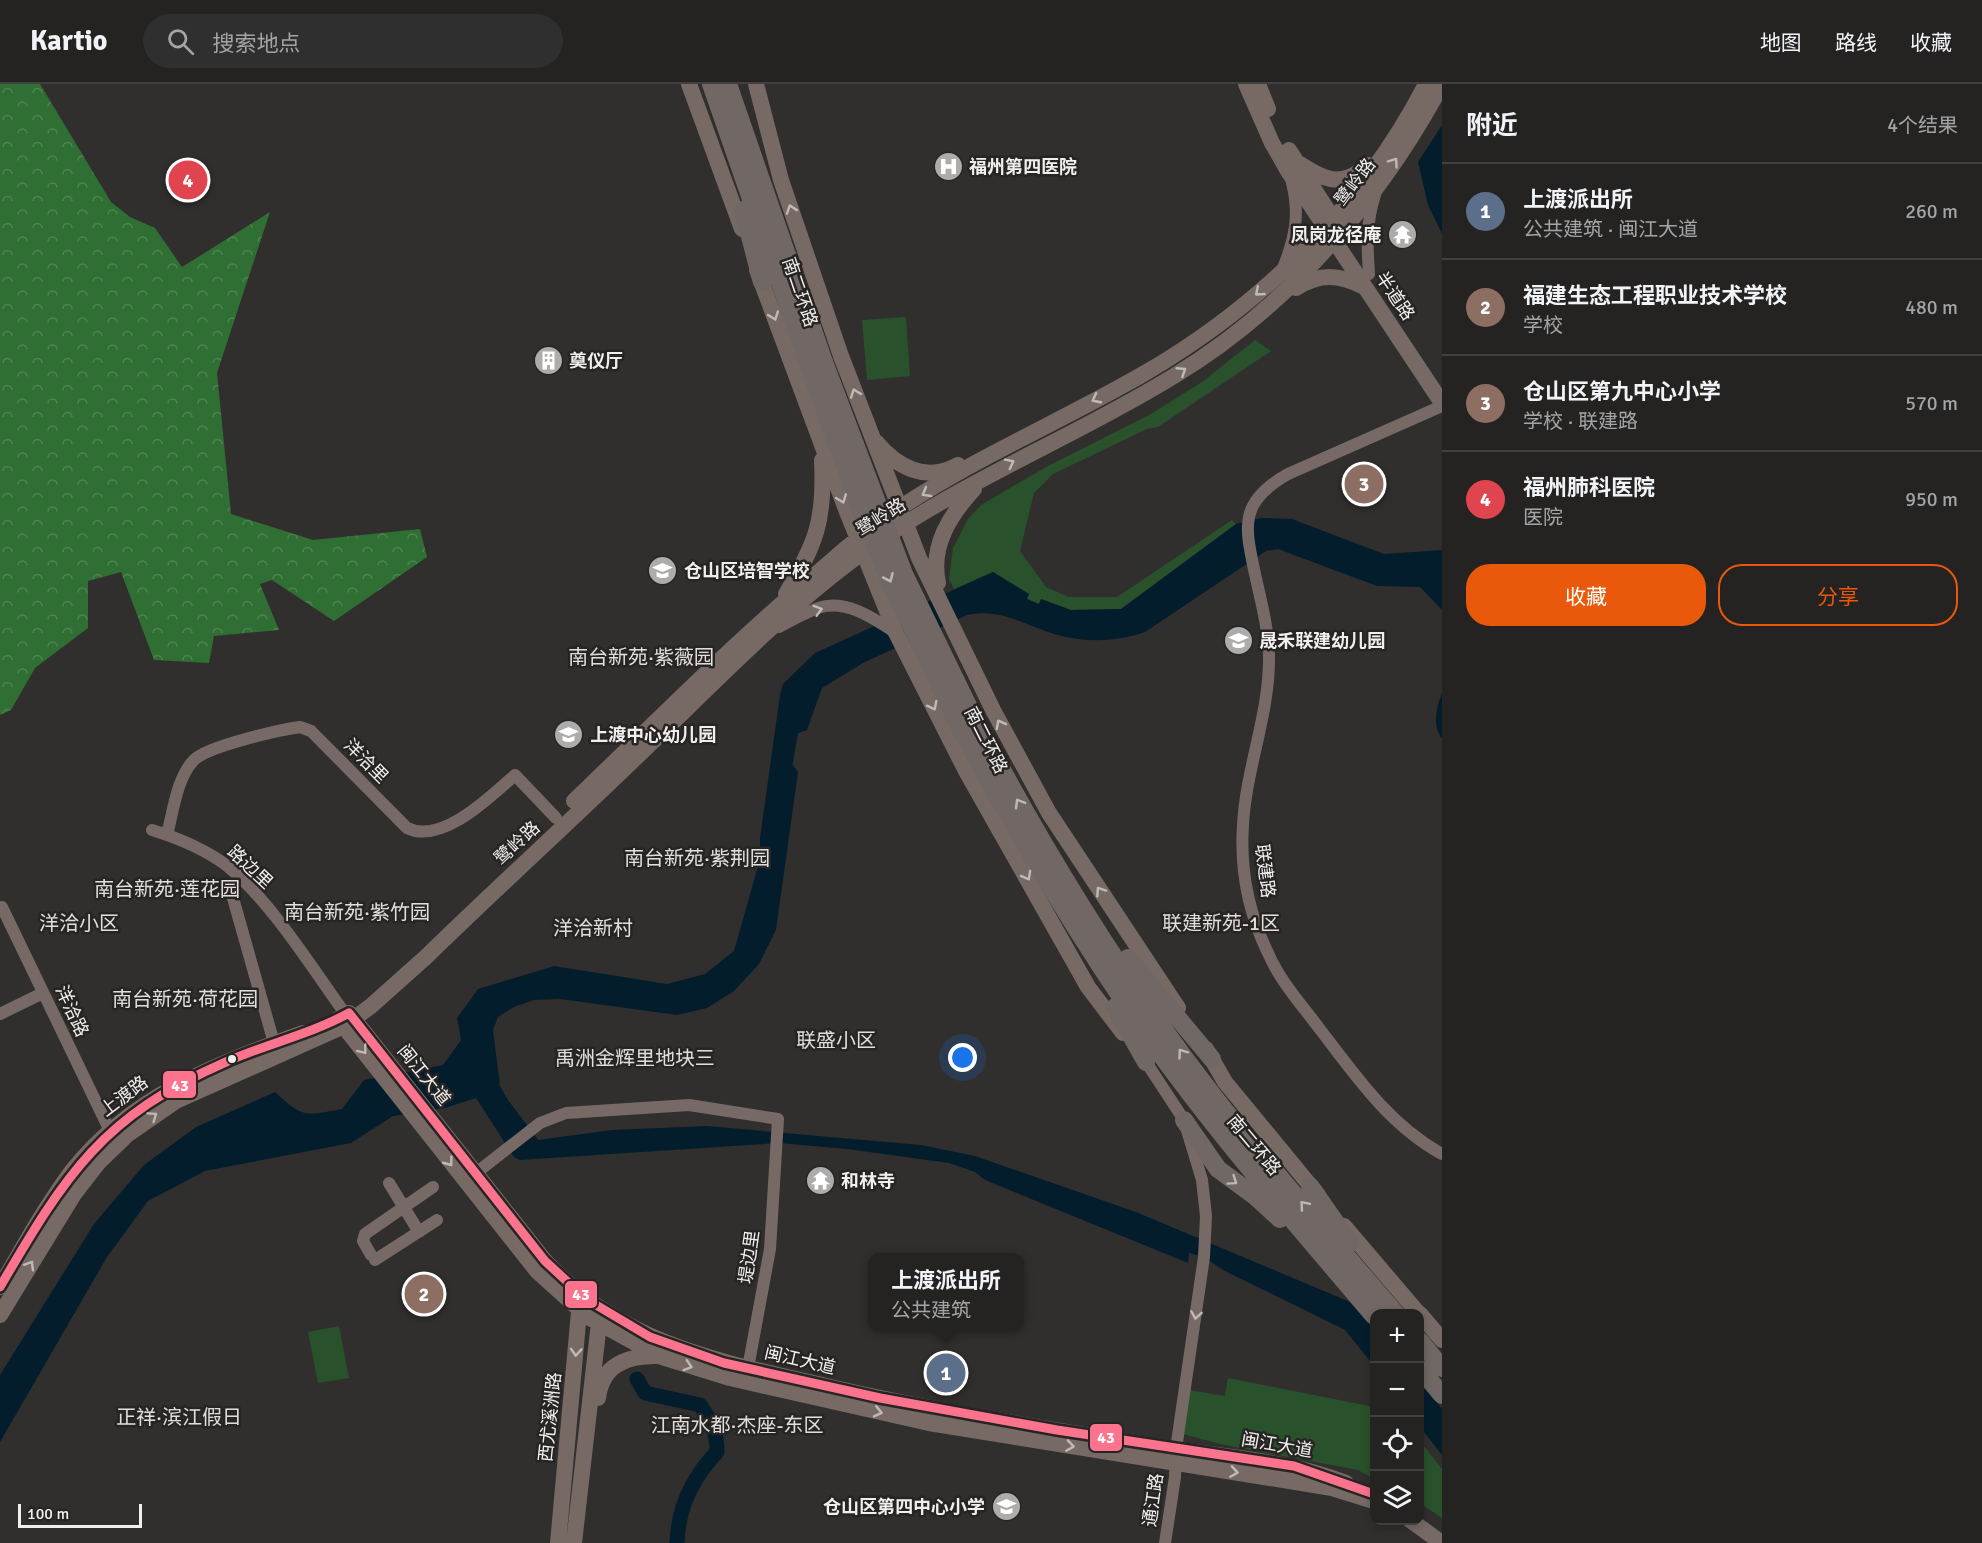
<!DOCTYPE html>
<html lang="zh">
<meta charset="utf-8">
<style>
:root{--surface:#242322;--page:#302f2f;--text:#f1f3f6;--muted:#a3a4a5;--line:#414040;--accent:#ea580c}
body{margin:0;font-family:Signika,"Noto Sans SC",sans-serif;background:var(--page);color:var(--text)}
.controls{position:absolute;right:18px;bottom:18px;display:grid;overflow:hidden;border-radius:12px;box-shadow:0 3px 9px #0003}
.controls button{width:54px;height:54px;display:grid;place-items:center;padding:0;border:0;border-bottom:2px solid var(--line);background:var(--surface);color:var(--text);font:30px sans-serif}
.scale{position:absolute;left:18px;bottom:15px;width:124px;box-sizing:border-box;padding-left:6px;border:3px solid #f1efee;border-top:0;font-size:16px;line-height:21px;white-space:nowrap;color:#f1efee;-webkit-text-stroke:4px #272523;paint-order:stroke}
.you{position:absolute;left:963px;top:974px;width:21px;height:21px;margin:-15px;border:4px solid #fff;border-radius:50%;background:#1a73e8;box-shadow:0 0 0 9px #1a73e833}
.badge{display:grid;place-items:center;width:39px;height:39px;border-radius:50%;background:var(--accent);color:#fff;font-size:20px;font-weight:700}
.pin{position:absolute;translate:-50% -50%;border:3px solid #fff;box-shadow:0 2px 6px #0006}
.popup{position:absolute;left:868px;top:1169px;width:156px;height:78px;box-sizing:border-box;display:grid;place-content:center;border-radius:12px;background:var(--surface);filter:drop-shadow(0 2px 4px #0005);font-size:20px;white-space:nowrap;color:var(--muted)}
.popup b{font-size:22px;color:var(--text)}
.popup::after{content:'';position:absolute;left:50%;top:100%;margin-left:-12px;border:12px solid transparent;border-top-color:var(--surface)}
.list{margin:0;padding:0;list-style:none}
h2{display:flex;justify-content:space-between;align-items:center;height:78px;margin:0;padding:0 24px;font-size:26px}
h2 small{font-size:20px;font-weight:400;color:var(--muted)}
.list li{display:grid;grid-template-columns:39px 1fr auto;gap:18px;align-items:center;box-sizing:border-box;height:96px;padding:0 24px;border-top:2px solid var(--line)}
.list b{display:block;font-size:22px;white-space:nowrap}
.list p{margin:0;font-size:20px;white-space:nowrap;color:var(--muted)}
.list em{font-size:20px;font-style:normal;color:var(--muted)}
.actions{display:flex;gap:12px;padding:18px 24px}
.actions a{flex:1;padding:14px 0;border:2px solid var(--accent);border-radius:24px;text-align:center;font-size:21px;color:var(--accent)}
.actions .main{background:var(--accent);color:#fff}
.icon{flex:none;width:33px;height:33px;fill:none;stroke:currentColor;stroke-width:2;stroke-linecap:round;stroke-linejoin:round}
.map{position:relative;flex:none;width:1442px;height:1459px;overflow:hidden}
header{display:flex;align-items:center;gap:36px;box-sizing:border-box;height:84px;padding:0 30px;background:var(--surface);border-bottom:2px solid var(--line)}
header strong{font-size:28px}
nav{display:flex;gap:33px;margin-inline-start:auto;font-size:21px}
.search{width:420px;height:54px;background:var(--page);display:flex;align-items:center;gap:15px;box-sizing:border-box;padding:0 21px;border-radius:33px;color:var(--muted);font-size:22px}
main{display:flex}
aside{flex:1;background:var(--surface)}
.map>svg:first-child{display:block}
</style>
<header>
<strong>Kartio</strong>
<div class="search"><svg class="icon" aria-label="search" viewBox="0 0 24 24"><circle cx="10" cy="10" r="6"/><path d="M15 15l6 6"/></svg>搜索地点</div>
<nav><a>地图</a><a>路线</a><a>收藏</a></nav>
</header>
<main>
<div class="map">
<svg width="1442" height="1459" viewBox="0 0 1442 1459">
<defs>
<pattern id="forest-crowns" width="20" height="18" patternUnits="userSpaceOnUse" patternTransform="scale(1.5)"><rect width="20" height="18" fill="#2f6f33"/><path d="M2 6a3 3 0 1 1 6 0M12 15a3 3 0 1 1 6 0" fill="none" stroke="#4e8451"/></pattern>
</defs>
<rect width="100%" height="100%" fill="#302f2e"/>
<path fill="url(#forest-crowns)" d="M 0,0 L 40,0 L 111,118 L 130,133 L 155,144 L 182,183 L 270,128 L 217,289 L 231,430 L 313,456 L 420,445 L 427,473 L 334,537 L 272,496 L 260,500 L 279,546 L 214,552 L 209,579 L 154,576 L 121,488 L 88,497 L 88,544 L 35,584 L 11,626 L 0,631 Z"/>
<path fill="#29512b" d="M 906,233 L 910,292 L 867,296 L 862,236 Z
M 1255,256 L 1271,267 L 1158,343 L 1147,345 L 1053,390 L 1034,409 L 1020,467 L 1046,503 L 1069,513 L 1117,513 L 1232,436 L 1236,440 L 1121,525 L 1070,526 L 1041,515 L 1039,520 L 1026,515 L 1029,511 L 993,488 L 954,505 L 949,495 L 953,464 L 968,435 L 981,421 L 1046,383 L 1149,331 L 1202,298 Z
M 339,1242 L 349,1294 L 318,1299 L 308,1248 Z
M 1228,1294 L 1374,1323 L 1374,1395 L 1358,1386 L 1220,1360 L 1183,1350 L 1189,1306 L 1225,1312 Z
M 1420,1357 L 1442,1385 L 1442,1434 L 1420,1419 Z"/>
<path fill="#041d2c" d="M 1442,41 L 1442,150 L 1428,121 L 1418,78 Z
M 1261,434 L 1292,435 L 1384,470 L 1442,466 L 1442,526 L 1420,503 L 1377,502 L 1278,465 L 1266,467 L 1145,548 C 1119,557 1089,559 1062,552 C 1028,544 1003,523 967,531 L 863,579 L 822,604 L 807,646 L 783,655 L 782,666 L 798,688 L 776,846 L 759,880 L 734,907 L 707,924 L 677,931 L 560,915 L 534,916 L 514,923 L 498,933 L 493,946 L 500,1002 L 508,1016 L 538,1056 L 612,1046 L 707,1042 L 921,1061 L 975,1072 L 1136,1128 L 1350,1218 L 1374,1245 L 1374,1282 L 1345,1246 L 1223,1186 L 1204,1173 L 1189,1169 L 1188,1179 L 985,1096 L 975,1088 L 949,1079 L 847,1065 L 779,1059 L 520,1076 L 514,1073 L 476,1014 L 445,1024 L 393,1032 L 351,1059 L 205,1087 L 148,1117 L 107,1173 L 0,1358 L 0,1291 L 94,1140 L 144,1081 L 196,1043 L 275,1008 C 303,1034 305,1032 342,1025 L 364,996 L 443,981 L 461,956 L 457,934 L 478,905 L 554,882 L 667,900 L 705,890 L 734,867 L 760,775 L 760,754 L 780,611 L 783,600 L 815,569 L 993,488 L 1029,510 L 1027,515 L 1039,520 L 1041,515 L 1071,526 L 1121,525 L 1236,440 Z
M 1442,609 L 1442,655 C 1432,641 1436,624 1442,609 Z
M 1420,1297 L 1442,1325 L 1442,1371 L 1420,1343 Z"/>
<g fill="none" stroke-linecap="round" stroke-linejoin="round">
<path stroke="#041d2c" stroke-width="15" d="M 783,691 L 793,635
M 637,1295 L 645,1309 L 700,1321 C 711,1337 717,1348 717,1368 C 693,1393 678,1424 677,1459"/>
<path stroke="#776a66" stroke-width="12" d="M 1283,184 C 1295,154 1300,131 1292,99
M 1369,190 C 1367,161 1366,139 1375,111
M 1442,322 L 1288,390 C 1238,418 1245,443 1255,490 C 1261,517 1268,543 1269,571 C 1270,630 1246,683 1243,741 C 1240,785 1249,830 1268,869 C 1280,897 1301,920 1319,944 C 1355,991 1389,1041 1442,1070
M 779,543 C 792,536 805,529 818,524 C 845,514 875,535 896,549
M 152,746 C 178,754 203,764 226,781 C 271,817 312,884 346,931
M 167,751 C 173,728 177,693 194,676 C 208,662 279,646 300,643 L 311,647 L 407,744 C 442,761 490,713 515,691 L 556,734
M 233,814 L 274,959
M 2,823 L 110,1047
M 0,930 L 43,909
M 1146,978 L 1184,1036 L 1202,1096 L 1206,1132 L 1204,1173 L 1176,1365 L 1175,1393 L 1165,1459
M 476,1089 L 540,1039 L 566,1029 L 689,1021 L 778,1035 L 770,1165 L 748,1284
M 389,1099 L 419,1148
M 371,1171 L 363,1157 L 365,1150 L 433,1103
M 375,1176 L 437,1136"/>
<path stroke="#776a65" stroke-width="16" d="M 689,0 L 742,145
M 756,0 L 781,96 L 841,272 L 919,474 L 993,626 L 1049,729 L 1178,924
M 1246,0 L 1272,59 L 1288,87 L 1442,319
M 1258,0 L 1268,25
M 1289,66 L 1330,130
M 1300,80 C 1327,98 1342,103 1368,81
M 757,186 L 847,428 L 896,549 L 966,687 L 1088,903 L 1123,949
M 1296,204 C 1320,189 1339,190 1364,203
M 876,358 C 897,383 926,399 958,381
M 938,499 C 930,462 950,431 974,405
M 786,510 C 816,459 825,437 822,376
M 574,717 C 651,643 727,566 809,496 C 832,477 854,456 879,438 C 962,379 1057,340 1145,289 C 1262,221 1364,121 1426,0
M 349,929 L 545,1177 C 623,1262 723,1278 830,1303 C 943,1329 1058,1347 1173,1365 C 1231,1374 1290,1377 1346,1399
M 338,935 L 537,1187 L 588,1233 L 659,1272 L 730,1294 L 929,1339 L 1332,1404 L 1374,1417
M 1206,965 L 1225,998 L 1318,1111
M 1344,1142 L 1419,1230
M 0,1203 C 23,1164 45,1123 72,1087 C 131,1012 216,980 303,949
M 1420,1230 L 1442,1256
M 0,1231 L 74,1110 L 98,1079 L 127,1051 L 176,1017 L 344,942 L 371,922 L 427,872 C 500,801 576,732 649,661 C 716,597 781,529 855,474 C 954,400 1070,356 1174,292 C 1288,223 1379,117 1442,0
M 598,1314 C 602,1281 626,1272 656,1272
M 1410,1436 L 1442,1459
M 558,1459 L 580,1217
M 574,1459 L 600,1230"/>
<path stroke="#716865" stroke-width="18" d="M 711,0 L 809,282
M 728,0 L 824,278
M 743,126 L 762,198
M 973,632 C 1043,765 1122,895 1215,1014 C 1273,1088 1335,1158 1396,1230
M 957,638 C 1011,740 1070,839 1135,934 C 1207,1039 1292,1135 1374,1232
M 1128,874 L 1212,975
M 1115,923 L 1146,978
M 1184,1036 L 1218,1085 L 1256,1113 L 1280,1135
M 1310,1102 L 1350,1159
M 1420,1257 L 1442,1284
M 1420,1285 L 1442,1311"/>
<path stroke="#716865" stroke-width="18" d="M 824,278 L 904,490 L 973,632
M 809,282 L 855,410 L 889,495 L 957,638"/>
<defs>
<path id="bus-1" d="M 0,1203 C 66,1090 102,1032 226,978 C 266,960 311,950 349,929 L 545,1177 L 586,1215 L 650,1253 L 724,1279 L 880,1314 L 1057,1346 L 1294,1382 L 1374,1410"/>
</defs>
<use href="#bus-1" stroke="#272523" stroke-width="14"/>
<use href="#bus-1" stroke="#fc738d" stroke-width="9"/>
</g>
<defs><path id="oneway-chevron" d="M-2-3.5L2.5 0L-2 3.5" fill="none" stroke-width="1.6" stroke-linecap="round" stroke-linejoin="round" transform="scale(1.5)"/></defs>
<g stroke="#c0bab7">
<use href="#oneway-chevron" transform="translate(1394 78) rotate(-55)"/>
<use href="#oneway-chevron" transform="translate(791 125) rotate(-109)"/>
<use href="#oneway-chevron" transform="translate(1259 208) rotate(139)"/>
<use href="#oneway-chevron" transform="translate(774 232) rotate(70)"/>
<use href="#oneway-chevron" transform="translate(1182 287) rotate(-33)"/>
<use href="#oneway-chevron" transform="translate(855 309) rotate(-110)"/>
<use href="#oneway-chevron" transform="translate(1096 315) rotate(152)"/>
<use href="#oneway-chevron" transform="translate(1010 379) rotate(-27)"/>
<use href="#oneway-chevron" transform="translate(926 409) rotate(150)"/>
<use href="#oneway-chevron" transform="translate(842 415) rotate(69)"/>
<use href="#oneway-chevron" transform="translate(933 622) rotate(63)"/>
<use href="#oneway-chevron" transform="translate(1000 640) rotate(-118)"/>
<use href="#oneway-chevron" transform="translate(1027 792) rotate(61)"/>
<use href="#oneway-chevron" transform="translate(1100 807) rotate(-124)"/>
<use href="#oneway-chevron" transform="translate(363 966) rotate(52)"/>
<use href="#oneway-chevron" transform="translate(153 1032) rotate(-35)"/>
<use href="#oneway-chevron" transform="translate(449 1078) rotate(53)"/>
<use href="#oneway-chevron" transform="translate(30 1181) rotate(-59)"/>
<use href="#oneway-chevron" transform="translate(576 1268) rotate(94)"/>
<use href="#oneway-chevron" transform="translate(688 1282) rotate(18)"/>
<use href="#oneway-chevron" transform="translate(878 1328) rotate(13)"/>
<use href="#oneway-chevron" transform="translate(1070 1362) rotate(9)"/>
<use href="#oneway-chevron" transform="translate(1234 1388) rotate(9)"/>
</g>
<g stroke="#beb9b7">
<use href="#oneway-chevron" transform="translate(889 494) rotate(66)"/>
<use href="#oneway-chevron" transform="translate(1019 719) rotate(-120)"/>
<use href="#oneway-chevron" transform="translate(1182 969) rotate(-126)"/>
<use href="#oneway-chevron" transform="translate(1233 1097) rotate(35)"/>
<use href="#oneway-chevron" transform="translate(1304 1121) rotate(-130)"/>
</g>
<g stroke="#c0bab8">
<use href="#oneway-chevron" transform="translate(818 526) rotate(-16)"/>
<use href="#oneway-chevron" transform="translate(1196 1231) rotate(99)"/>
</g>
<defs>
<symbol id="hospital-disc" viewBox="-11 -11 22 22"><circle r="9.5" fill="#adacab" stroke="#272523"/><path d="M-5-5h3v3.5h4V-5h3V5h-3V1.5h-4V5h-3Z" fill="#fff"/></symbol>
<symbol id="temple-disc" viewBox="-11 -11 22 22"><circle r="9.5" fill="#adacab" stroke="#272523"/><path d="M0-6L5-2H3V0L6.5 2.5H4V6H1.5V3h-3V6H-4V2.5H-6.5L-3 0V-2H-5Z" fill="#fff"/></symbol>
<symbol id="building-disc" viewBox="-11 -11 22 22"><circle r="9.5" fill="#adacab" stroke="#272523"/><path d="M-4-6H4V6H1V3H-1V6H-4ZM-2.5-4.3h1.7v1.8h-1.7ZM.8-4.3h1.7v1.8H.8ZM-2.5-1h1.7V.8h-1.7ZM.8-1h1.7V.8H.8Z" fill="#fff"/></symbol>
<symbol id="school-disc" viewBox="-11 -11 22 22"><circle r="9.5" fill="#adacab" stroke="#272523"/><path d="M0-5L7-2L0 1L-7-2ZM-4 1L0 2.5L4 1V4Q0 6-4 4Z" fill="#fff"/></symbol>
</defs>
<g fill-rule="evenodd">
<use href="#hospital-disc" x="932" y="66" width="33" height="33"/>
<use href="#temple-disc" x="1386" y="134" width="33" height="33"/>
<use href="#building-disc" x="532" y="260" width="33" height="33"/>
<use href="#school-disc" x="646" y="470" width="33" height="33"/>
<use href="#school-disc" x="1222" y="540" width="33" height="33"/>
<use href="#school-disc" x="552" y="634" width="33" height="33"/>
<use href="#temple-disc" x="804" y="1080" width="33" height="33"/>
<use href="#school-disc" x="990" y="1406" width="33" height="33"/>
</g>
<circle fill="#f1efee" stroke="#272523" stroke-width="2" cx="232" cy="975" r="5"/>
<g text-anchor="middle" stroke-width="5" stroke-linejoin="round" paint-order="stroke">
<g font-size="18" font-weight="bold" fill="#f1efee" stroke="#272523" text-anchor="start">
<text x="969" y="89">福州第四医院</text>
<text x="1381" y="157" text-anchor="end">凤岗龙径庵</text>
<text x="569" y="283">奠仪厅</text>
<text x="684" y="493">仓山区培智学校</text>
<text x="1259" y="563">晟禾联建幼儿园</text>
<text x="590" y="657">上渡中心幼儿园</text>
<text x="841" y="1103">和林寺</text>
<text x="985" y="1429" text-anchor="end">仓山区第四中心小学</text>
</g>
<g font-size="18" fill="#f1efee" stroke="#272523">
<text transform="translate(1355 98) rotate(-53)" y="6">鹭岭路</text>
<text transform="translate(800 208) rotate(71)" y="6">南二环路</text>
<text transform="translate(1395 212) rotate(56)" y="6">半道路</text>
<text transform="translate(881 433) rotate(-32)" y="6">鹭岭路</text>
<text transform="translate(986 656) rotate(63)" y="6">南二环路</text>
<text transform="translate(366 677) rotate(45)" y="6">洋洽里</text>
<text transform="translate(517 759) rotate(-43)" y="6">鹭岭路</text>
<text transform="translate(250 783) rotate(43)" y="6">路边里</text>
<text transform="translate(1265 787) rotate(83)" y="6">联建路</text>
<text transform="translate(72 927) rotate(65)" y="6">洋洽路</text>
<text transform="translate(424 991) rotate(51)" y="6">闽江大道</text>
<text transform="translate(124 1012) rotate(-37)" y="6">上渡路</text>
<text transform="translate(1254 1061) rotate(50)" y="6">南二环路</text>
<text transform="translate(749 1173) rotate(-82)" y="6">堤边里</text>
<text transform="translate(800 1276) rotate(13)" y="6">闽江大道</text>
<text transform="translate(550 1333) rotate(-84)" y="6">西尤溪洲路</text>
<text transform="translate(1277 1361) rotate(10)" y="6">闽江大道</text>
<text transform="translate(1153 1416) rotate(-82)" y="6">通江路</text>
</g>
<g font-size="20" fill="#e0dddb" stroke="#272523">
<text x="641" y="580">南台新苑·紫薇园</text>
<text x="697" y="781">南台新苑·紫荆园</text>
<text x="167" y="812">南台新苑·莲花园</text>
<text x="357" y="835">南台新苑·紫竹园</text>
<text x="79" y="846">洋洽小区</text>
<text x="1221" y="846">联建新苑-1区</text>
<text x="593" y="851">洋洽新村</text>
<text x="185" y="922">南台新苑·荷花园</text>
<text x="836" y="963">联盛小区</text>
<text x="635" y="981">禹洲金辉里地块三</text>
<text x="179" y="1340">正祥·滨江假日</text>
<text x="737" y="1348">江南水都·杰座-东区</text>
</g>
</g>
<g stroke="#272523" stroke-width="2">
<rect x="162" y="986" width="35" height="29" rx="6" fill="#fc738d"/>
<rect x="564" y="1196" width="34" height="29" rx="6" fill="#fc738d"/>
<rect x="1089" y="1339" width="34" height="29" rx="6" fill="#fc738d"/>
</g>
<g font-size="16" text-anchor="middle" font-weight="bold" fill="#fff">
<text x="180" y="1007">43</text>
<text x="581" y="1216">43</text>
<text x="1106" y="1359">43</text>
</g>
</svg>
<div class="controls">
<button>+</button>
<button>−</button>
<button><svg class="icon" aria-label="locate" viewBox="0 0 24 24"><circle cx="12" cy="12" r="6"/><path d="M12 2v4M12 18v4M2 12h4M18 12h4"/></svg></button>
<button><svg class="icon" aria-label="layers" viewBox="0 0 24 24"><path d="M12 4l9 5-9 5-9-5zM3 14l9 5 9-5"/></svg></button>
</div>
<div class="scale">100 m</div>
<div class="you"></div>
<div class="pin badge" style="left:946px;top:1289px;background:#5c6f8a">1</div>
<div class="popup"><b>上渡派出所</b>公共建筑</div>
<div class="pin badge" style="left:424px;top:1210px;background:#8d6e63">2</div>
<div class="pin badge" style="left:1364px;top:400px;background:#8d6e63">3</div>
<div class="pin badge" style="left:188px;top:96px;background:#e0444e">4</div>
</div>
<aside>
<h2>附近<small>4个结果</small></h2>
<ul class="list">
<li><span class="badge" style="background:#5c6f8a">1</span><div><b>上渡派出所</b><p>公共建筑 · 闽江大道</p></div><em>260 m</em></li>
<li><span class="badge" style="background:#8d6e63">2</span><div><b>福建生态工程职业技术学校</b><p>学校</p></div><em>480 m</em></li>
<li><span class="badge" style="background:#8d6e63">3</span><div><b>仓山区第九中心小学</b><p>学校 · 联建路</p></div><em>570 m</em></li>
<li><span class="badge" style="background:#e0444e">4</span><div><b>福州肺科医院</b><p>医院</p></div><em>950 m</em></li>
</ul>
<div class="actions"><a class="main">收藏</a><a>分享</a></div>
</aside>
</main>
